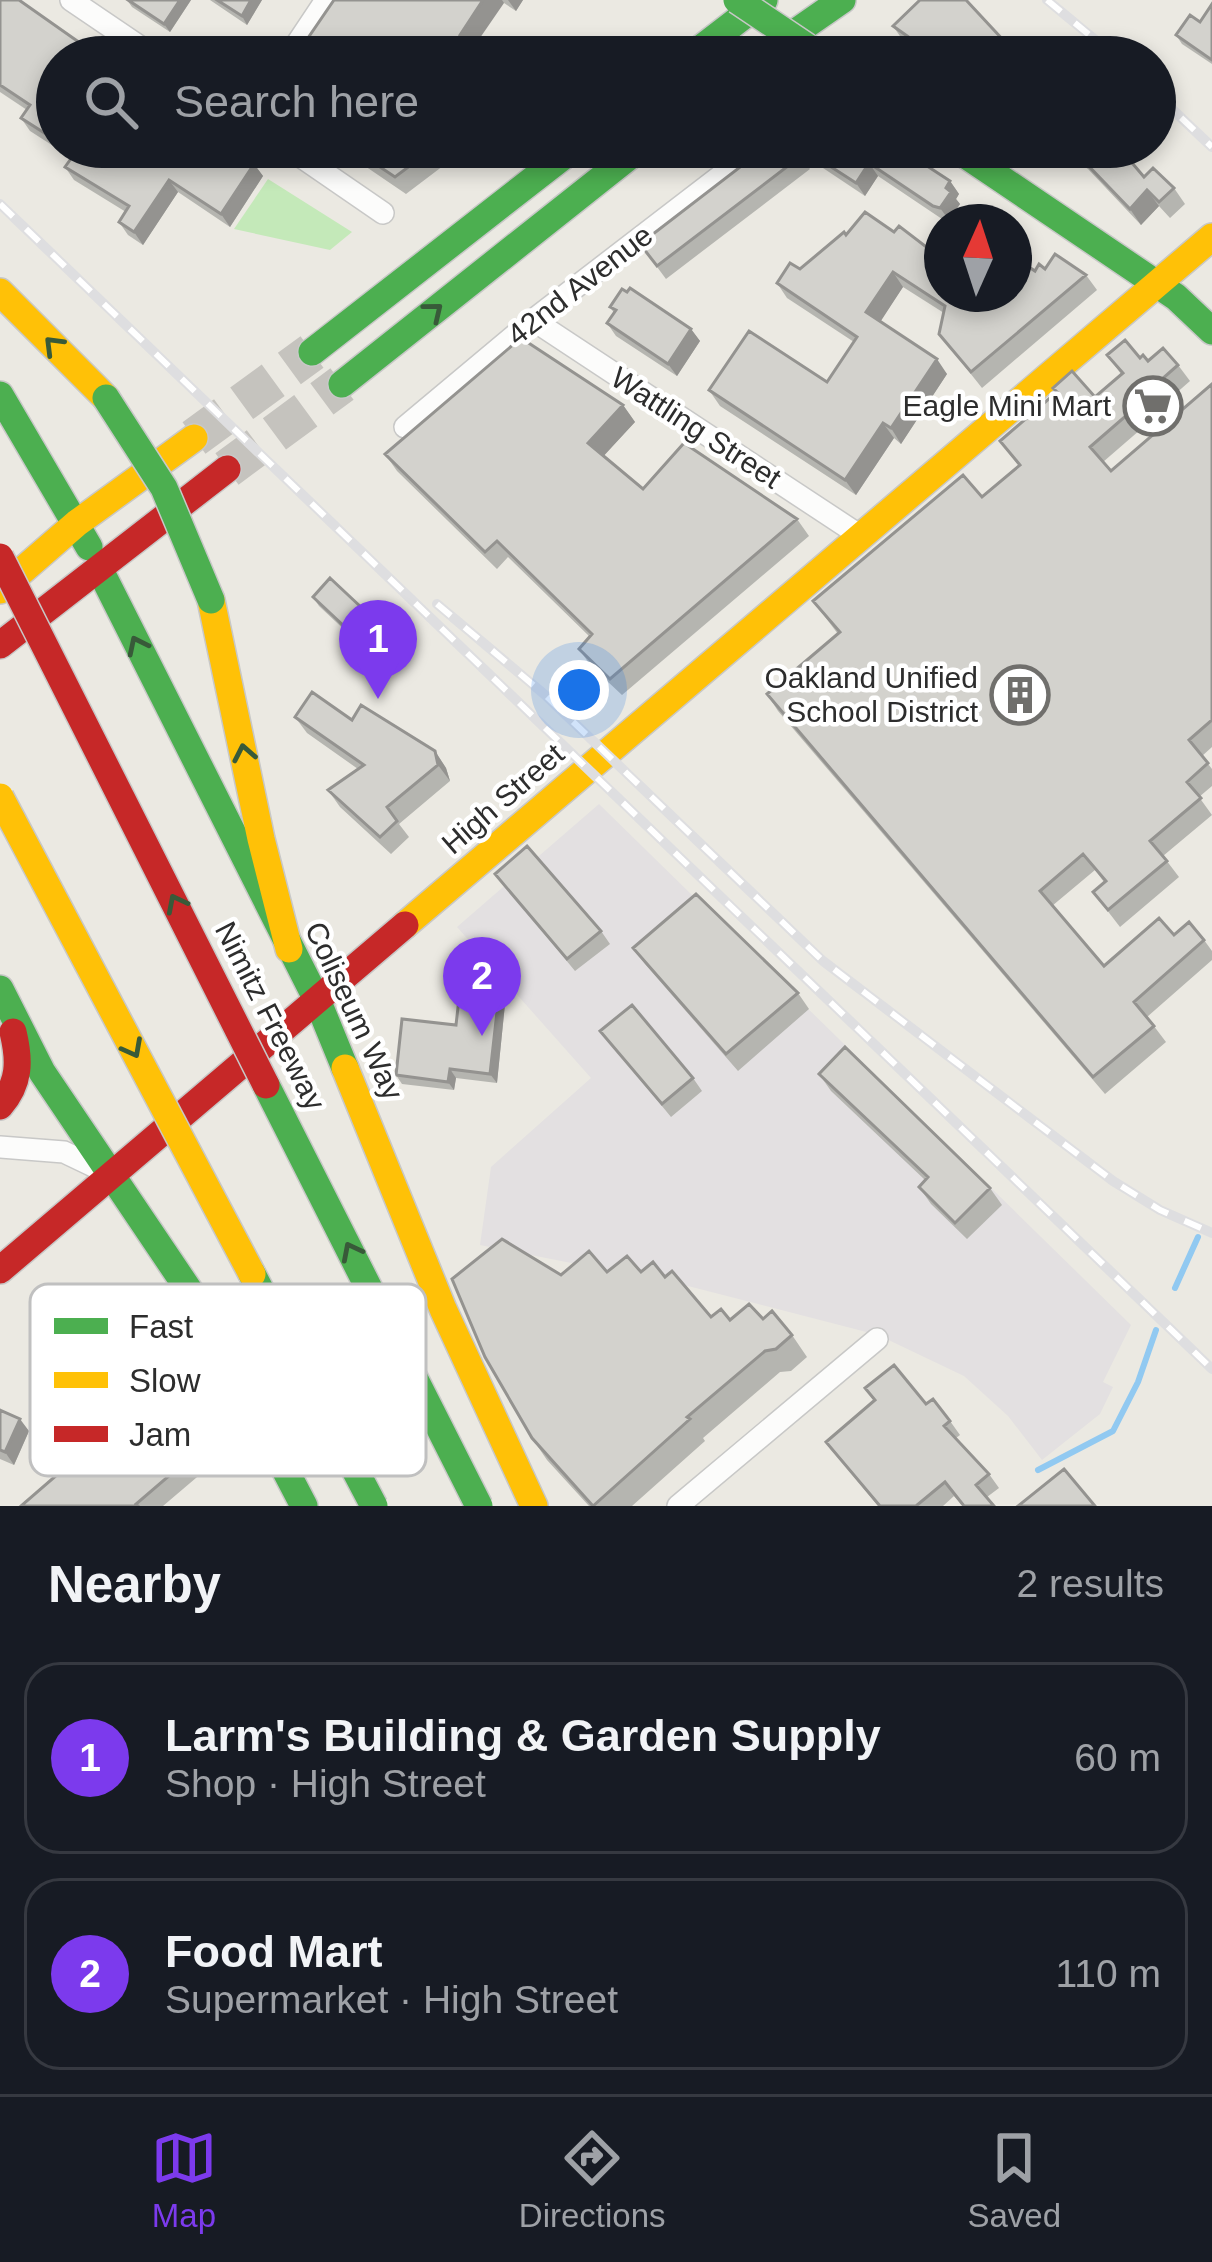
<!DOCTYPE html>
<meta charset="utf-8">
<style>
:root{--surface:#171b24;--page:#20242c;--text:#f1f3f6;--muted:#9ea1a6;--line:#363941;--accent:#7c3aed}
body{margin:0;font-family:Helvetica,sans-serif;background:var(--page);color:var(--text)}
.compass{position:absolute;left:924px;top:204px;width:108px;height:108px;border-radius:50%;background:var(--surface);box-shadow:0 6px 18px #0003;rotate:3deg}
.you{position:absolute;left:579px;top:690px;width:42px;height:42px;margin:-30px;border:9px solid #fff;border-radius:50%;background:#1a73e8;box-shadow:0 0 0 18px #1a73e833}
.badge{display:grid;place-items:center;width:78px;height:78px;border-radius:50%;background:var(--accent);color:#fff;font-size:39px;font-weight:700}
.pin{position:absolute;translate:-50% -99px;filter:drop-shadow(0 3px 6px #0008)}
.pin::after{content:'';position:absolute;top:63px;width:42px;height:36px;background:inherit;clip-path:polygon(0 0,100% 0,50% 100%)}
.list{margin:0;padding:0;list-style:none}
h2{display:flex;justify-content:space-between;align-items:center;height:156px;margin:0;padding:0 48px;font-size:51px}
h2 small{font-size:39px;font-weight:400;color:var(--muted)}
.list li{display:grid;grid-template-columns:78px 1fr auto;gap:36px;align-items:center;box-sizing:border-box;height:192px;margin:0 24px 24px;padding:0 24px;border:3px solid var(--line);border-radius:36px}
.list b{display:block;font-size:45px;white-space:nowrap}
.list p{margin:0;font-size:39px;white-space:nowrap;color:var(--muted)}
.list em{font-size:39px;font-style:normal;color:var(--muted)}
.icon{flex:none;width:66px;height:66px;fill:none;stroke:currentColor;stroke-width:2;stroke-linecap:round;stroke-linejoin:round}
.map{position:relative;flex:none;width:1212px;height:1506px;overflow:hidden}
.search{position:absolute;background:var(--surface);box-shadow:0 6px 18px #0003;left:36px;right:36px;top:36px;height:132px;display:flex;align-items:center;gap:30px;box-sizing:border-box;padding:0 42px;border-radius:66px;color:var(--muted);font-size:45px}
.sheet{height:588px;background:var(--surface)}
nav{display:flex;justify-content:space-around;align-items:center;box-sizing:border-box;height:168px;border-top:3px solid var(--line);background:var(--surface);font-size:33px;color:var(--muted)}
nav a{display:grid;justify-items:center;gap:6px}
nav .on{color:var(--accent)}
.map>svg:first-child{display:block}
</style>
<div class="map">
<svg width="1212" height="1506" viewBox="0 0 1212 1506">
<rect width="100%" height="100%" fill="#ebe9e2"/>
<path fill="#e3e0e1" d="M 599,804 L 1131,1325 L 1103,1382 L 1113,1387 L 1100,1414 L 1042,1460 L 1008,1416 L 964,1376 L 878,1335 L 688,1286 L 480,1245 L 491,1167 L 591,1078 L 457,927 Z"/>
<path fill="#c4e9b9" d="M 268,179 L 352,232 L 330,250 L 234,229 Z"/>
<g fill="none" stroke-linecap="round" stroke-linejoin="round">
<path stroke="#91c9f1" stroke-width="6" d="M 1175,1288 L 1198,1237
M 1038,1470 L 1113,1431 L 1138,1382 L 1156,1330"/>
<path stroke="#c5c3be" stroke-width="39" stroke-dasharray="39 20" stroke-linecap="butt" d="M 194,438 L 312,352
M 227,469 L 342,384"/>
<defs>
<path id="street" d="M 71,0 L 155,57
M 288,57 L 326,0
M 287,147 L 383,213
M 533,320 L 859,535
M 405,427 L 533,320 L 758,147
M 0,1147 L 64,1152 L 110,1174
M 678,1506 L 877,1339"/>
<path id="fast" d="M 690,57 L 764,0
M 760,57 L 842,0
M 954,147 L 1176,297 L 1212,331
M 312,352 L 575,147
M 342,384 L 641,147
M 0,395 L 89,547
M 99,568 L 318,1002 L 345,1068
M 0,989 L 42,1072 L 201,1308 L 304,1506"/>
<path id="slow" d="M 0,292 L 106,398
M 0,590 L 77,523 L 194,438
M 211,600 L 261,839 L 289,949
M 405,925 L 1212,237
M 345,1068 L 443,1309 L 534,1506"/>
<path id="jam" d="M 0,645 L 227,469
M 0,1106 C 20,1083 20,1061 13,1032
M 0,1270 L 405,925"/>
</defs>
<use href="#street" stroke="#c8c8c7" stroke-width="24"/>
<use href="#fast" stroke="#c8c8c7" stroke-width="30"/>
<use href="#slow" stroke="#c8c8c7" stroke-width="30"/>
<use href="#jam" stroke="#c8c8c7" stroke-width="30"/>
<use href="#street" stroke="#fcfcfb" stroke-width="21"/>
<use href="#fast" stroke="#4caf50" stroke-width="27"/>
<use href="#slow" stroke="#ffc107" stroke-width="27"/>
<use href="#jam" stroke="#c62828" stroke-width="27"/>
<defs>
<path id="rail" d="M 1047,0 L 1116,57
M 1155,93 L 1212,147
M 0,204 L 1212,1369
M 437,604 L 544,694 L 823,961 L 1113,1181 L 1160,1210 L 1212,1233"/>
</defs>
<use href="#rail" stroke="#dedee0" stroke-width="10"/>
<use href="#rail" stroke="#fff" stroke-width="6" stroke-dasharray="18" stroke-linecap="butt"/>
<defs>
<path id="fast-bridge" d="M 737,0 L 807,47
M 106,398 L 164,488 L 211,600
M 266,1085 L 479,1506
M 252,1274 L 374,1506"/>
<path id="slow-bridge" d="M 0,797 L 252,1274"/>
<path id="jam-bridge" d="M 0,557 L 266,1085"/>
</defs>
<use href="#fast-bridge" stroke="#c8c8c7" stroke-width="30" stroke-linecap="butt"/>
<use href="#slow-bridge" stroke="#c8c8c7" stroke-width="30" stroke-linecap="butt"/>
<use href="#jam-bridge" stroke="#c8c8c7" stroke-width="30" stroke-linecap="butt"/>
<use href="#fast-bridge" stroke="#4caf50" stroke-width="27"/>
<use href="#slow-bridge" stroke="#ffc107" stroke-width="27"/>
<use href="#jam-bridge" stroke="#c62828" stroke-width="27"/>
</g>
<path fill="#b5b5b0" d="M 0,0 L 57,57 L 57,147 L 229,147 L 254,164 L 263,176 L 230,227 L 178,192 L 143,245 L 128,235 L 119,222 L 126,212 L 74,180 L 65,167 L 72,158 L 30,131 L 21,118 L 27,110 L 0,92 Z
M 127,0 L 191,0 L 170,32 L 132,7 Z
M 210,0 L 262,0 L 247,25 Z
M 334,0 L 523,0 L 516,11 L 504,3 Z
M 1212,4 L 1212,64 L 1182,44 L 1176,35 L 1200,22 Z
M 893,26 L 1019,57 L 925,57 L 904,42 Z
M 337,147 L 468,147 L 406,194 Z
M 794,147 L 810,169 L 666,279 L 640,244 Z
M 1056,147 L 1103,147 L 1114,159 L 1144,177 L 1174,188 L 1185,204 L 1170,218 L 1159,206 L 1141,225 L 1088,169 Z
M 805,150 L 950,181 L 959,194 L 956,199 L 960,204 L 949,220 L 942,219 L 878,176 L 865,196 L 814,162 Z
M 844,232 L 942,294 L 1045,269 L 1086,275 L 1097,290 L 982,388 L 939,334 L 944,313 L 903,287 L 880,321 L 947,374 L 901,444 L 894,438 L 856,495 L 720,406 L 709,390 L 827,382 L 854,342 L 787,298 L 777,283 L 800,269 Z
M 627,292 L 691,329 L 700,341 L 677,376 L 616,336 L 607,323 L 614,313 L 610,307 Z
M 1107,355 L 1140,358 L 1178,365 L 1190,381 L 1174,395 L 1177,398 L 1103,462 L 1111,471 L 1212,384 L 1212,747 L 1202,756 L 1212,769 L 1212,786 L 1199,797 L 1212,815 L 1163,856 L 1179,877 L 1120,927 L 1093,892 L 1104,882 L 1095,870 L 1052,906 L 1104,966 L 1174,935 L 1204,940 L 1212,951 L 1212,960 L 1147,1017 L 1166,1042 L 1105,1094 L 778,711 L 767,694 L 838,634 L 813,601 L 982,497 L 1019,466 L 1000,441 L 1095,397 L 1121,374 Z
M 623,405 L 635,422 L 603,456 L 643,489 L 797,519 L 809,536 L 622,695 L 591,666 L 579,649 L 590,637 L 508,557 L 497,569 L 397,471 L 385,454 Z
M 313,597 L 379,624 L 385,632 L 367,651 L 319,606 Z
M 295,717 L 352,720 L 435,751 L 446,768 L 450,781 L 399,824 L 409,837 L 391,854 L 340,807 L 328,790 L 358,769 L 307,733 Z
M 495,874 L 601,931 L 610,944 L 575,971 Z
M 633,948 L 798,993 L 809,1009 L 738,1071 L 645,964 Z
M 500,985 L 506,994 L 497,1083 L 456,1078 L 454,1090 L 402,1084 L 396,1075 L 456,1025 Z
M 600,1031 L 693,1078 L 702,1091 L 671,1117 Z
M 819,1074 L 990,1188 L 1002,1205 L 967,1239 L 931,1204 L 919,1187 L 925,1180 L 831,1091 Z
M 607,1272 L 641,1272 L 665,1277 L 711,1317 L 730,1320 L 763,1319 L 792,1335 L 807,1357 L 791,1371 L 780,1372 L 703,1438 L 705,1441 L 632,1506 L 589,1506 L 547,1460 L 532,1438 L 561,1275 Z
M 147,1302 L 178,1339 L 140,1372 L 149,1383 L 129,1400 L 120,1389 L 85,1420 L 54,1383 Z
M 865,1388 L 926,1404 L 950,1421 L 960,1435 L 956,1438 L 989,1474 L 999,1488 L 987,1497 L 994,1506 L 963,1506 L 954,1496 L 943,1506 L 878,1506 L 826,1442 L 874,1401 Z
M 0,1410 L 29,1431 L 14,1465 L 0,1459 Z
M 212,1439 L 223,1455 L 163,1506 L 21,1506 L 108,1472 Z"/>
<path fill="#949390" d="M 180,0 L 191,0 L 170,32 L 164,24 Z
M 251,0 L 262,0 L 247,25 L 242,16 Z
M 483,0 L 502,0 L 504,3 L 471,51 L 460,35 Z
M 508,0 L 523,0 L 516,11 Z
M 869,163 L 878,176 L 865,196 L 856,183 Z
M 254,164 L 263,176 L 230,227 L 221,214 Z
M 169,180 L 178,192 L 143,245 L 134,232 Z
M 950,181 L 959,194 L 956,199 L 960,204 L 949,220 L 940,208 L 946,188 Z
M 1147,190 L 1159,206 L 1141,225 L 1130,209 Z
M 893,272 L 903,287 L 877,327 L 866,312 Z
M 691,329 L 700,341 L 677,376 L 668,364 Z
M 937,359 L 947,374 L 901,444 L 891,428 Z
M 623,405 L 635,422 L 600,460 L 588,443 Z
M 883,423 L 894,438 L 856,495 L 845,480 Z
M 379,624 L 385,632 L 367,651 L 361,642 Z
M 435,751 L 446,768 L 450,781 L 438,765 Z
M 500,985 L 506,994 L 497,1083 L 490,1074 Z
M 450,1069 L 456,1078 L 454,1090 L 448,1082 Z
M 20,1419 L 29,1431 L 14,1465 L 5,1452 Z"/>
<path fill="#d3d2cd" stroke="#949390" stroke-width="3" d="M 0,0 L 19,0 L 100,57 L 57,57 L 57,141 L 21,118 L 30,105 L 0,85 Z
M 128,0 L 180,0 L 164,24 Z
M 217,0 L 251,0 L 242,16 Z
M 334,0 L 483,0 L 460,35 L 492,57 L 295,57 Z
M 920,0 L 966,0 L 1019,57 L 937,57 L 893,26 Z
M 1212,4 L 1212,60 L 1176,35 L 1190,15 L 1200,22 Z
M 66,147 L 229,147 L 254,164 L 221,214 L 169,180 L 134,232 L 119,222 L 129,206 L 65,167 L 75,153 Z
M 350,147 L 435,147 L 395,177 Z
M 766,147 L 794,147 L 801,156 L 657,266 L 640,244 Z
M 807,147 L 898,147 L 950,181 L 946,188 L 951,192 L 940,208 L 933,206 L 869,163 L 856,183 L 805,150 Z
M 1068,147 L 1103,147 L 1114,159 L 1122,151 L 1144,177 L 1153,168 L 1174,188 L 1159,202 L 1147,190 L 1130,209 L 1076,153 Z
M 865,212 L 894,232 L 899,226 L 942,259 L 942,294 L 1014,294 L 1014,257 L 1035,271 L 1039,264 L 1045,269 L 1055,254 L 1086,275 L 971,372 L 939,334 L 945,306 L 893,272 L 866,312 L 937,359 L 891,428 L 883,423 L 845,480 L 709,390 L 749,331 L 827,382 L 857,337 L 777,283 L 790,263 L 800,269 L 844,232 L 846,235 Z
M 630,288 L 691,329 L 668,364 L 607,323 L 616,310 L 610,307 L 622,289 L 627,292 Z
M 521,338 L 623,405 L 588,443 L 643,489 L 684,443 L 797,519 L 610,679 L 579,649 L 592,634 L 497,541 L 485,552 L 385,454 Z
M 1125,340 L 1140,358 L 1143,355 L 1148,361 L 1163,348 L 1178,365 L 1162,379 L 1165,382 L 1090,447 L 1111,471 L 1212,384 L 1212,720 L 1189,740 L 1208,763 L 1187,782 L 1201,798 L 1150,841 L 1167,861 L 1108,910 L 1093,892 L 1106,881 L 1083,854 L 1040,891 L 1104,966 L 1159,918 L 1174,935 L 1189,922 L 1204,940 L 1134,1002 L 1154,1026 L 1093,1077 L 767,694 L 840,632 L 813,601 L 963,475 L 982,497 L 1020,465 L 1000,441 L 1057,392 L 1053,388 L 1072,371 L 1095,397 L 1123,373 L 1107,355 Z
M 330,578 L 379,624 L 361,642 L 313,597 Z
M 312,692 L 352,720 L 361,705 L 435,751 L 438,765 L 387,807 L 397,821 L 380,837 L 328,790 L 364,765 L 295,717 Z
M 527,846 L 601,931 L 567,959 L 495,874 Z
M 696,894 L 798,993 L 726,1054 L 633,948 Z
M 461,981 L 500,985 L 490,1074 L 450,1069 L 448,1082 L 396,1075 L 402,1019 L 456,1025 Z
M 632,1005 L 693,1078 L 662,1104 L 600,1031 Z
M 845,1047 L 990,1188 L 955,1223 L 919,1187 L 928,1177 L 819,1074 Z
M 502,1239 L 561,1275 L 589,1251 L 607,1272 L 627,1256 L 641,1272 L 653,1262 L 665,1277 L 672,1271 L 711,1317 L 721,1309 L 730,1320 L 749,1304 L 763,1319 L 772,1311 L 792,1335 L 776,1349 L 765,1351 L 687,1417 L 690,1419 L 593,1506 L 532,1438 L 485,1357 L 452,1279 Z
M 894,1365 L 926,1404 L 933,1399 L 950,1421 L 944,1426 L 989,1474 L 976,1485 L 994,1506 L 964,1506 L 945,1482 L 916,1506 L 880,1506 L 826,1442 L 875,1400 L 865,1388 Z
M 184,1407 L 212,1439 L 136,1504 L 138,1506 L 21,1506 L 88,1448 L 108,1472 Z
M 0,1410 L 20,1419 L 5,1452 L 0,1450 Z
M 1064,1469 L 1095,1506 L 1018,1506 Z"/>
<defs><path id="oneway-chevron" d="M-2-3.5L2.5 0L-2 3.5" fill="none" stroke-width="1.6" stroke-linecap="round" stroke-linejoin="round" transform="scale(3)"/></defs>
<g stroke="#385a39">
<use href="#oneway-chevron" transform="translate(434 311) rotate(-39)"/>
<use href="#oneway-chevron" transform="translate(53 345) rotate(-135)"/>
<use href="#oneway-chevron" transform="translate(137 645) rotate(-116)"/>
<use href="#oneway-chevron" transform="translate(244 753) rotate(-101)"/>
<use href="#oneway-chevron" transform="translate(176 903) rotate(-117)"/>
<use href="#oneway-chevron" transform="translate(133 1049) rotate(62)"/>
<use href="#oneway-chevron" transform="translate(351 1251) rotate(-117)"/>
</g>
<defs>
<symbol id="supermarket-ring" viewBox="-11 -11 22 22"><circle r="9.5" fill="#fff" stroke="#706f6c" stroke-width="1.5"/><path d="M-6-5.5h2.5l.6 2H6L4.5 2H-2.5L-4.4-4H-6ZM-1.5 3.2a1.3 1.3 0 1 0 .1 0ZM3 3.2a1.3 1.3 0 1 0 .1 0Z" fill="#706f6c"/></symbol>
<symbol id="building-ring" viewBox="-11 -11 22 22"><circle r="9.5" fill="#fff" stroke="#706f6c" stroke-width="1.5"/><path d="M-4-6H4V6H1V3H-1V6H-4ZM-2.5-4.3h1.7v1.8h-1.7ZM.8-4.3h1.7v1.8H.8ZM-2.5-1h1.7V.8h-1.7ZM.8-1h1.7V.8H.8Z" fill="#706f6c"/></symbol>
</defs>
<g fill-rule="evenodd">
<use href="#supermarket-ring" x="1120" y="373" width="66" height="66"/>
<use href="#building-ring" x="987" y="662" width="66" height="66"/>
</g>
<g text-anchor="middle" stroke-width="9" stroke-linejoin="round" paint-order="stroke">
<g font-size="30" fill="#2d2d2d" stroke="#fff">
<text transform="translate(580 285) rotate(-38)" y="10">42nd Avenue</text>
<text transform="translate(696 428) rotate(33)" y="10">Wattling Street</text>
<text transform="translate(503 799) rotate(-41)" y="10">High Street</text>
<text transform="translate(354 1011) rotate(65)" y="10">Coliseum Way</text>
<text transform="translate(270 1016) rotate(63)" y="10">Nimitz Freeway</text>
</g>
<g font-size="30" fill="#2d2d2d" stroke="#fff" text-anchor="end">
<text x="1111" y="416">Eagle Mini Mart</text>
<text x="978" y="688">Oakland Unified<tspan x="978" dy="34">School District</tspan></text>
</g>
</g>
<rect x="30" y="1284" width="396" height="192" rx="18" fill="#fff" stroke="#c0c0c0" stroke-width="3"/>
<rect x="54" y="1318" width="54" height="16" fill="#4caf50"/>
<rect x="54" y="1372" width="54" height="16" fill="#ffc107"/>
<rect x="54" y="1426" width="54" height="16" fill="#c62828"/>
<g font-size="33" fill="#2d2d2d">
<text x="129" y="1338">Fast</text>
<text x="129" y="1392">Slow</text>
<text x="129" y="1446">Jam</text>
</g>
</svg>
<svg class="compass" viewBox="-18 -18 36 36"><path d="M0-13l5 13h-10z" fill="#e53935"/><path d="M0 13l5-13h-10z" fill="#9ea1a6"/></svg>
<div class="you"></div>
<div class="pin badge" style="left:378px;top:699px">1</div>
<div class="pin badge" style="left:482px;top:1036px">2</div>
<div class="search"><svg class="icon" aria-label="search" viewBox="0 0 24 24"><circle cx="10" cy="10" r="6"/><path d="M15 15l6 6"/></svg>Search here</div>
</div>
<section class="sheet">
<h2>Nearby<small>2 results</small></h2>
<ul class="list">
<li><span class="badge">1</span><div><b>Larm's Building &amp; Garden Supply</b><p>Shop · High Street</p></div><em>60 m</em></li>
<li><span class="badge">2</span><div><b>Food Mart</b><p>Supermarket · High Street</p></div><em>110 m</em></li>
</ul>
</section>
<nav>
<a class="on"><svg class="icon" aria-label="map" viewBox="0 0 24 24"><path d="M3 6l6-2 6 2 6-2v14l-6 2-6-2-6 2zM9 4v14M15 6v14"/></svg>Map</a>
<a><svg class="icon" aria-label="directions" viewBox="0 0 24 24"><path d="M12 3l9 9-9 9-9-9zM9 14v-3h6M13 9l2 2-2 2"/></svg>Directions</a>
<a><svg class="icon" aria-label="saved" viewBox="0 0 24 24"><path d="M7 4h10v16l-5-4-5 4z"/></svg>Saved</a>
</nav>
